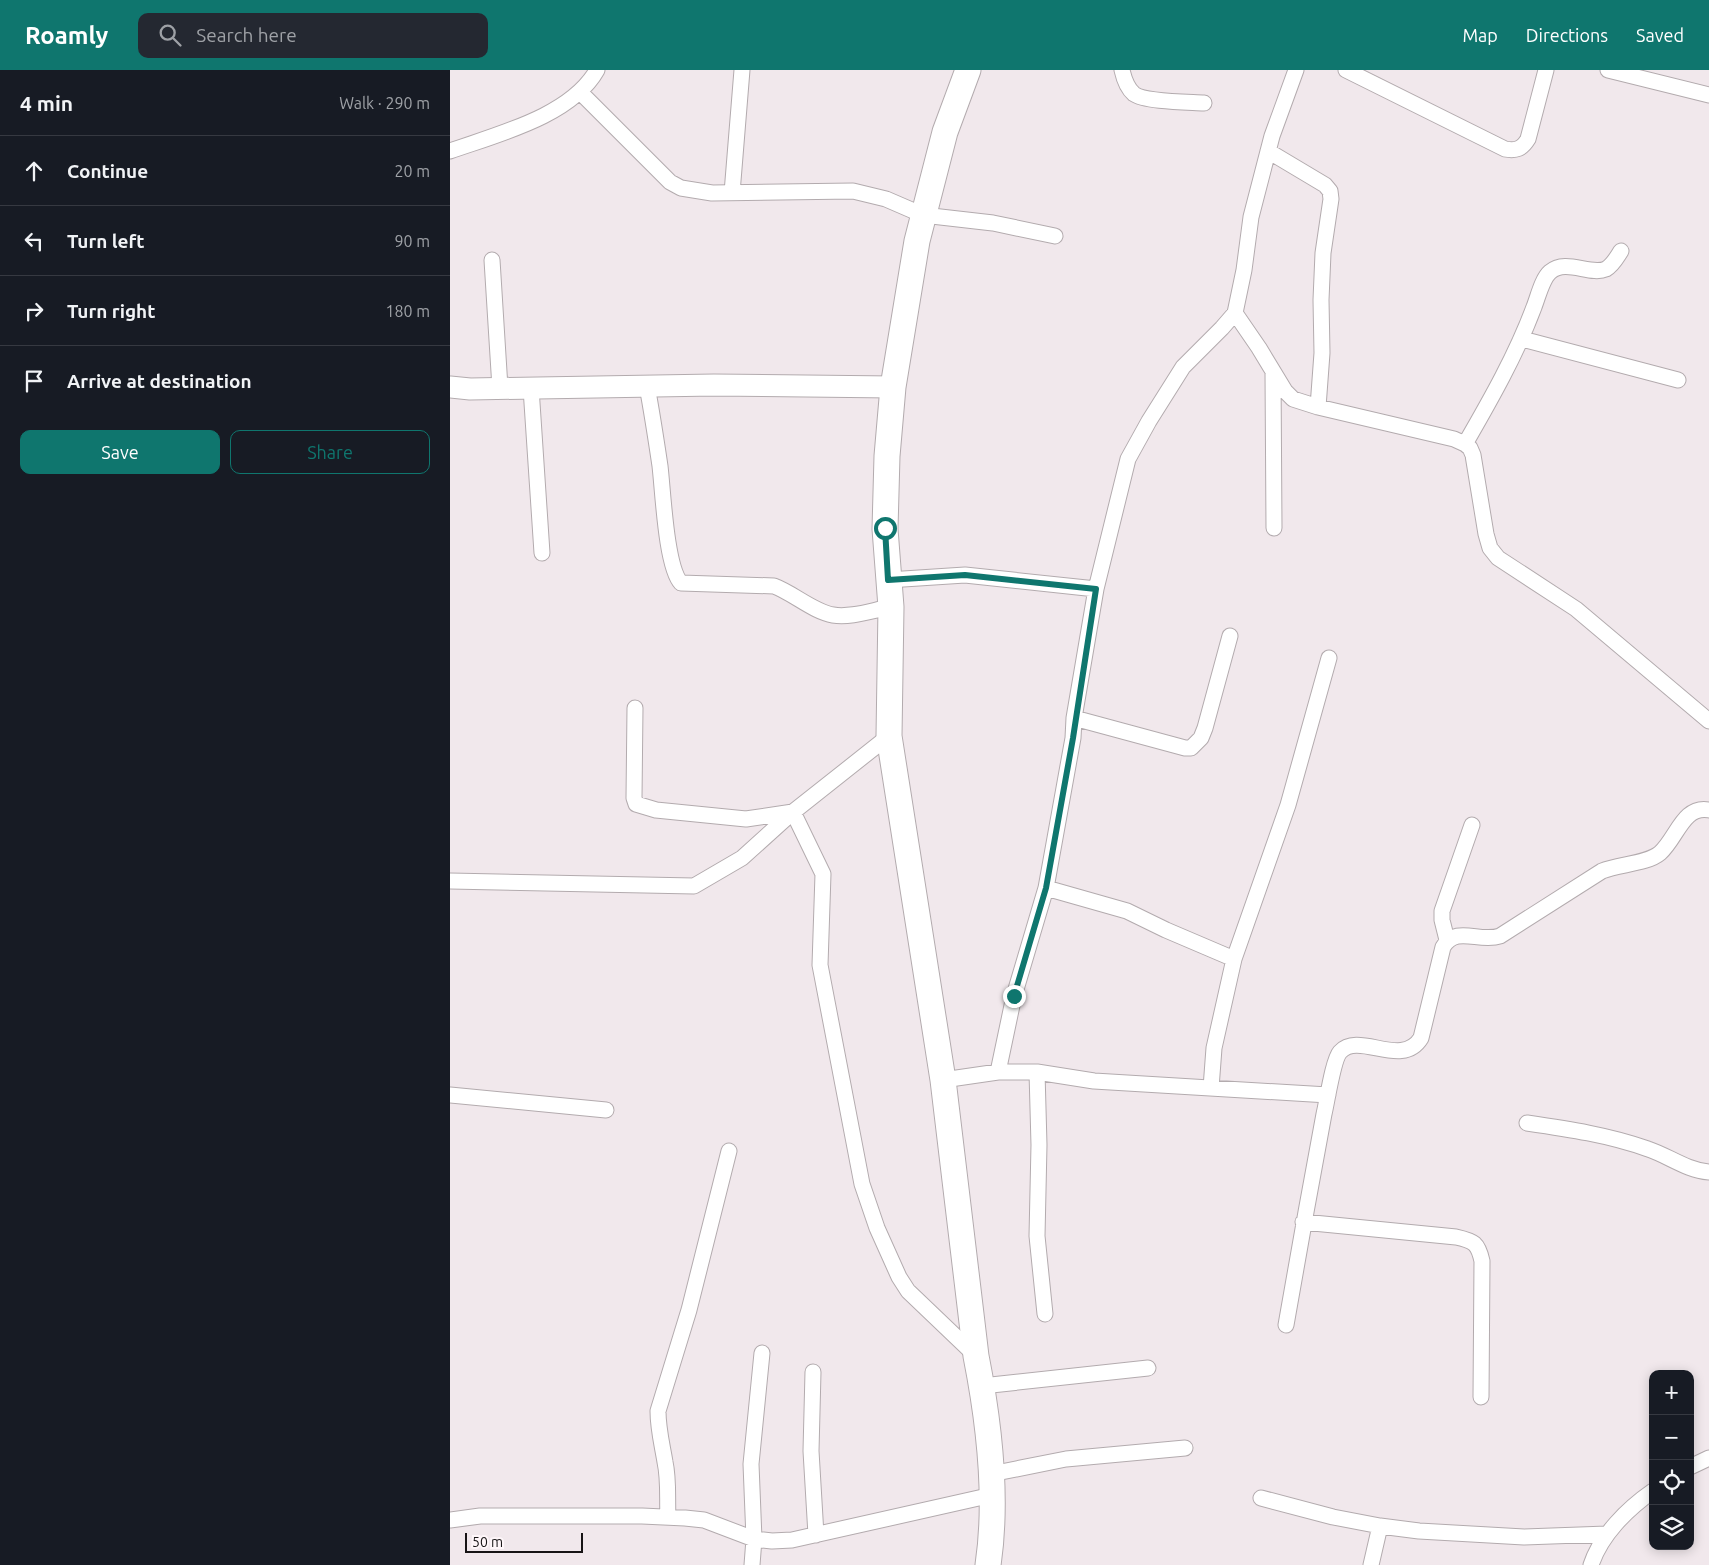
<!DOCTYPE html>
<meta charset="utf-8">
<style>
:root{--surface:#171b24;--page:#242831;--text:#f1f3f6;--muted:#9ea1a6;--line:#363941;--accent:#0f766e}
body{margin:0;font-family:Ubuntu,sans-serif;background:var(--page);color:var(--text)}
.controls{position:absolute;right:15px;bottom:15px;display:grid;overflow:hidden;border-radius:10px;box-shadow:0 2px 12px #0003}
.controls button{width:45px;height:45px;display:grid;place-items:center;padding:0;border:0;border-bottom:1px solid var(--line);background:var(--surface);color:var(--text);font:25px sans-serif}
.scale{position:absolute;left:15px;bottom:12px;width:118px;box-sizing:border-box;padding-left:5px;border:2px solid #171415;border-top:0;font-size:14px;line-height:18px;white-space:nowrap;color:#171415;-webkit-text-stroke:4px #fef6f9;paint-order:stroke}
.stop{position:absolute;width:15px;height:15px;margin:-11px;border:4px solid #0f766e;border-radius:50%;background:#fff}
.stop.end{background:#0f766e;border-color:#fff;box-shadow:0 1px 5px #0008}
.list{margin:0;padding:0;list-style:none}
h2{display:flex;justify-content:space-between;align-items:center;height:65px;margin:0;padding:0 20px;font-size:21px}
h2 small{font-size:16px;font-weight:400;color:var(--muted)}
.list li{display:grid;grid-template-columns:32px 1fr auto;gap:15px;align-items:center;box-sizing:border-box;height:70px;padding:0 20px;border-top:1px solid var(--line)}
.list b{display:block;font-size:19px;white-space:nowrap}
.list em{font-size:16px;font-style:normal;color:var(--muted)}
.actions{display:flex;gap:10px;padding:15px 20px}
.actions a{flex:1;padding:11px 0;border:1px solid var(--accent);border-radius:10px;text-align:center;font-size:18px;color:var(--accent)}
.actions .main{background:var(--accent);color:#fff}
.icon{flex:none;width:28px;height:28px;fill:none;stroke:currentColor;stroke-width:2;stroke-linecap:round;stroke-linejoin:round}
.map{position:relative;flex:none;width:1259px;height:1495px;overflow:hidden}
header{display:flex;align-items:center;gap:30px;box-sizing:border-box;height:70px;padding:0 25px;background:var(--accent);color:#fff}
header strong{font-size:24px}
nav{display:flex;gap:28px;margin-inline-start:auto;font-size:18px}
.search{width:350px;height:45px;background:var(--page);display:flex;align-items:center;gap:12px;box-sizing:border-box;padding:0 18px;border-radius:10px;color:var(--muted);font-size:19px}
main{display:flex}
aside{flex:1;background:var(--surface)}
.map>svg:first-child{display:block}
</style>
<header>
<strong>Roamly</strong>
<div class="search"><svg class="icon" aria-label="search" viewBox="0 0 24 24"><circle cx="10" cy="10" r="6"/><path d="M15 15l6 6"/></svg>Search here</div>
<nav><a>Map</a><a>Directions</a><a>Saved</a></nav>
</header>
<main>
<aside>
<h2>4 min<small>Walk · 290 m</small></h2>
<ul class="list">
<li><svg class="icon" aria-label="ahead" viewBox="0 0 24 24"><path d="M12 20V5M6 11l6-6 6 6"/></svg><div><b>Continue</b></div><em>20 m</em></li>
<li><svg class="icon" aria-label="left" viewBox="0 0 24 24"><path d="M17 20v-9H6M10 6l-5 5 5 5"/></svg><div><b>Turn left</b></div><em>90 m</em></li>
<li><svg class="icon" aria-label="right" viewBox="0 0 24 24"><path d="M7 20v-9h11M14 6l5 5-5 5"/></svg><div><b>Turn right</b></div><em>180 m</em></li>
<li><svg class="icon" aria-label="arrive" viewBox="0 0 24 24"><path d="M6 21V4h12l-3 4 3 4H6"/></svg><div><b>Arrive at destination</b></div></li>
</ul>
<div class="actions"><a class="main">Save</a><a>Share</a></div>
</aside>
<div class="map">
<svg width="1259" height="1495" viewBox="0 0 1259 1495">
<rect width="100%" height="100%" fill="#f1e8ec"/>
<g fill="none" stroke-linecap="round" stroke-linejoin="round">
<defs>
<path id="street" d="M 672,0 C 674,9 677,18 684,24 C 695,32 739,32 754,33
M 896,0 L 1055,79 C 1066,81 1072,79 1078,69 L 1096,0
M 1158,0 L 1259,25
M 130,22 L 220,112 L 231,118 L 262,123 L 403,121 L 436,129 L 473,145 L 543,153 L 605,166
M 0,81 C 48,64 121,46 147,0
M 818,81 L 875,115 L 880,121 L 881,129 L 873,183 L 871,230 L 872,283 L 868,337
M 282,123 L 292,0
M 42,190 L 50,318
M 785,243 L 809,278 L 835,321 L 843,329 L 868,337 L 1004,369 L 1015,374 L 1020,378 L 1023,385 L 1036,464 L 1040,478 L 1048,488 L 1126,539 L 1259,651
M 1072,269 L 1228,310
M 823,302 L 824,458
M 197,316 C 202,343 206,369 210,396 C 213,421 216,497 231,513 L 324,516 C 343,523 364,542 383,545 C 401,548 423,540 441,537
M 81,318 L 92,483
M 1015,374 C 1041,329 1066,285 1084,237 C 1088,227 1092,209 1100,202 C 1116,188 1140,206 1156,199 C 1163,195 1167,187 1171,181
M 438,510 L 515,505 L 646,519
M 185,638 L 184,728 L 186,734 L 206,740 L 296,749 L 343,742 L 373,804 L 370,895 L 412,1114 L 427,1158 L 449,1207 L 458,1221 L 526,1286
M 624,648 L 735,678 L 741,678 L 751,668 L 755,658 L 780,566
M 0,811 L 244,816 L 292,788 L 343,742 L 439,666
M 596,818 L 677,841 L 716,860 L 784,889 L 764,978 L 761,1018
M 997,870 L 992,850 L 992,841 L 1022,755
M 784,889 L 838,735 L 879,588
M 548,1002 L 564,926 L 596,818 L 623,668 L 624,648 L 646,519 L 678,389 L 699,351 L 733,297 L 772,258 L 785,243 L 794,200 L 801,147 L 822,66 L 846,0
M 587,1002 L 589,1075 L 587,1166 L 595,1244
M 493,1010 L 548,1002 L 587,1002 L 644,1011 L 878,1025
M 0,1025 L 156,1040
M 1077,1053 C 1118,1059 1159,1065 1198,1079 C 1219,1086 1236,1100 1259,1102
M 853,1152 L 1006,1167 C 1024,1171 1028,1173 1032,1191 L 1031,1327
M 836,1255 C 848,1185 861,1114 874,1044 C 877,1032 883,990 890,982 C 909,961 952,999 971,968 L 993,877 C 1006,855 1029,873 1050,866 L 1152,801 C 1169,794 1197,794 1210,783 C 1227,768 1233,735 1259,740
M 363,1302 L 361,1381 L 366,1465
M 532,1316 L 698,1298
M 1240,1397 L 1259,1388
M 541,1404 L 616,1389 L 735,1378
M 811,1428 L 883,1447 L 930,1456 L 969,1461 L 1074,1467 L 1157,1464
M 218,1447 C 217,1429 219,1410 215,1392 C 212,1374 208,1359 208,1341 L 239,1240 L 279,1081
M 0,1450 L 30,1446 L 192,1446 L 235,1448 L 254,1450 L 304,1469 L 322,1471 L 342,1470 L 542,1425
M 302,1495 L 304,1469 L 301,1394 L 312,1283
M 921,1495 L 930,1456
M 1141,1495 C 1151,1465 1177,1439 1203,1421"/>
<path id="secondary" d="M 0,317 L 20,319 L 264,315 L 443,317"/>
<path id="primary" d="M 518,0 L 495,62 L 467,171 L 443,317 L 437,386 L 435,459 L 441,537 L 439,666 L 493,1010 L 526,1286 C 539,1352 548,1428 538,1495"/>
</defs>
<use href="#street" stroke="#b3abae" stroke-width="17"/>
<use href="#secondary" stroke="#b3abae" stroke-width="23"/>
<use href="#primary" stroke="#b3abae" stroke-width="27"/>
<use href="#street" stroke="#fff" stroke-width="15"/>
<use href="#secondary" stroke="#fff" stroke-width="21"/>
<use href="#primary" stroke="#fff" stroke-width="25"/>
</g>
<g fill="none" stroke-linecap="round" stroke-linejoin="round">
<path stroke="#0f766e" stroke-width="6" d="M 435,458 L 438,510 L 515,505 L 646,519 L 623,668 L 596,818 L 564,926"/>
</g>
</svg>
<div class="controls">
<button>+</button>
<button>−</button>
<button><svg class="icon" aria-label="locate" viewBox="0 0 24 24"><circle cx="12" cy="12" r="6"/><path d="M12 2v4M12 18v4M2 12h4M18 12h4"/></svg></button>
<button><svg class="icon" aria-label="layers" viewBox="0 0 24 24"><path d="M12 4l9 5-9 5-9-5zM3 14l9 5 9-5"/></svg></button>
</div>
<div class="scale">50 m</div>
<div class="stop" style="left:435px;top:458px"></div>
<div class="stop end" style="left:564px;top:926px"></div>
</div>
</main>
